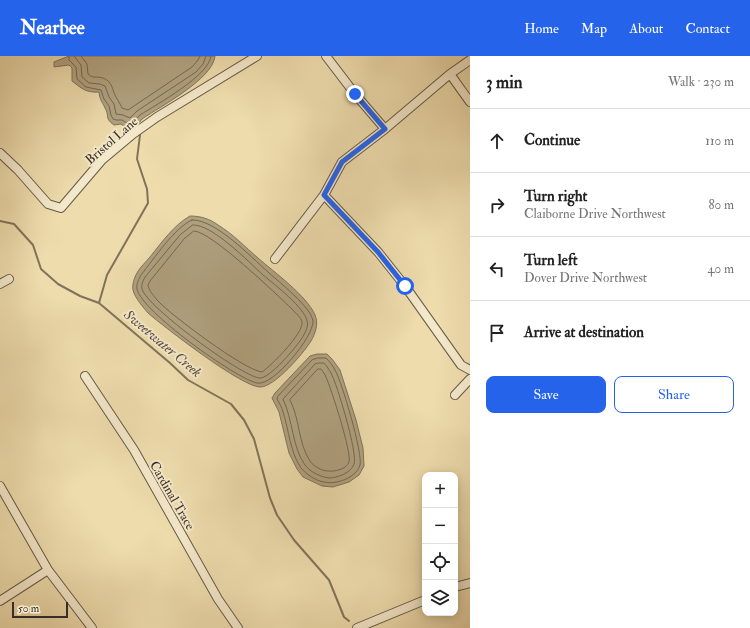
<!DOCTYPE html>
<meta charset="utf-8">
<style>
:root{--surface:#fff;--page:#f6f6f6;--text:#222;--muted:#767676;--line:#e0e0e0;--accent:#2563eb}
body{margin:0;font-family:"IM FELL Double Pica",serif;background:var(--page);color:var(--text)}
.controls{position:absolute;right:12px;bottom:12px;display:grid;overflow:hidden;border-radius:8px;box-shadow:0 2px 10px #0003}
.controls button{width:36px;height:36px;display:grid;place-items:center;padding:0;border:0;border-bottom:1px solid var(--line);background:var(--surface);color:var(--text);font:20px sans-serif}
.scale{position:absolute;left:12px;bottom:10px;width:56px;box-sizing:border-box;padding-left:4px;border:2px solid #372e25;border-top:0;font-size:11px;line-height:14px;white-space:nowrap;color:#372e25;-webkit-text-stroke:3px #f4e8ca;paint-order:stroke}
.stop{position:absolute;width:12px;height:12px;margin:-9px;border:3px solid #2563eb;border-radius:50%;background:#fff}
.stop.end{background:#2563eb;border-color:#fff;box-shadow:0 1px 4px #0008}
.list{margin:0;padding:0;list-style:none}
h2{display:flex;justify-content:space-between;align-items:center;height:52px;margin:0;padding:0 16px;font-size:17px}
h2 small{font-size:13px;font-weight:400;color:var(--muted)}
.list li{display:grid;grid-template-columns:26px 1fr auto;gap:12px;align-items:center;box-sizing:border-box;height:64px;padding:0 16px;border-top:1px solid var(--line)}
.list b{display:block;font-size:15px;white-space:nowrap}
.list p{margin:0;font-size:13px;white-space:nowrap;color:var(--muted)}
.list em{font-size:13px;font-style:normal;color:var(--muted)}
.actions{display:flex;gap:8px;padding:12px 16px}
.actions a{flex:1;padding:9px 0;border:1px solid var(--accent);border-radius:8px;text-align:center;font-size:14px;color:var(--accent)}
.actions .main{background:var(--accent);color:#fff}
.icon{flex:none;width:22px;height:22px;fill:none;stroke:currentColor;stroke-width:2;stroke-linecap:round;stroke-linejoin:round}
.map{position:relative;flex:none;width:470px;height:572px;overflow:hidden}
header{display:flex;align-items:center;gap:24px;box-sizing:border-box;height:56px;padding:0 20px;background:var(--accent);color:#fff}
header strong{font-size:19px}
nav{display:flex;gap:22px;margin-inline-start:auto;font-size:14px}
main{display:flex}
aside{flex:1;background:var(--surface)}
.map>svg:first-child{display:block}
</style>
<header>
<strong>Nearbee</strong>
<nav><a>Home</a><a>Map</a><a>About</a><a>Contact</a></nav>
</header>
<main>
<div class="map">
<svg width="470" height="572" viewBox="0 0 470 572">
<rect width="100%" height="100%" fill="#eedcad"/>
<filter id="stains"><feTurbulence type="fractalNoise" baseFrequency=".005" numOctaves="4"/><feColorMatrix values="0 0 0 0 .2 0 0 0 0 .09 0 0 0 0 .02 0 0 0 .5 -.17"/></filter>
<radialGradient id="worn" r=".72"><stop offset=".6" stop-color="#630" stop-opacity="0"/><stop offset="1" stop-color="#630" stop-opacity=".3"/></radialGradient>
<path fill="#b0a17f" stroke="#80735b" d="M 69,0 L 215,0 C 213,23 161,50 142,63 L 135,72 L 128,73 L 121,68 L 114,69 C 104,62 110,60 105,52 C 102,45 100,45 99,36 C 86,37 81,32 72,25 L 72,12 L 69,9 L 54,11 L 54,6 Z
M 190,160 C 201,160 210,163 218,169 C 233,178 245,191 258,202 C 274,216 307,240 315,259 C 319,268 315,278 311,285 C 303,298 275,330 261,331 C 244,333 163,270 148,257 C 143,251 135,242 133,234 C 132,229 134,222 137,217 C 140,211 146,206 150,201 C 162,186 174,169 190,160 Z
M 317,298 L 327,298 L 332,303 L 340,314 L 356,364 L 363,392 L 364,410 L 359,419 L 349,426 L 333,431 L 322,430 L 303,421 L 297,413 L 289,397 L 279,356 L 272,342 L 275,337 L 310,300 Z"/>
<g fill="none" stroke-linecap="round" stroke-linejoin="round">
<path stroke="#746852" stroke-width="1" d="M 69,0 L 69,4 L 76,11 L 77,23 L 86,31 L 101,34 L 104,43 L 109,50 L 111,59 L 113,63 L 116,64 L 122,64 L 130,69 L 132,68 L 140,59 C 157,48 209,20 211,0
M 74,0 L 81,9 L 82,21 L 89,27 L 100,28 L 105,30 L 109,41 L 114,48 L 116,58 L 123,59 L 130,62 L 137,55 L 196,16 L 203,8 L 206,0
M 81,0 L 87,8 L 88,18 C 93,23 97,20 103,22 C 111,25 112,31 114,37 C 116,42 120,47 122,52 L 128,54 L 192,11 L 198,4 L 200,0
M 192,164 C 215,163 251,201 268,216 C 279,226 311,251 313,265 C 314,280 273,331 257,327 C 235,322 141,255 137,233 C 136,228 139,223 141,219 C 154,203 174,172 192,164 Z
M 193,169 C 212,168 249,206 263,219 C 274,228 305,252 307,265 C 309,270 305,277 302,282 C 297,290 269,324 259,322 C 240,319 147,251 142,233 C 141,229 143,225 145,221 L 180,179 Z
M 194,175 C 211,175 277,239 292,253 C 295,257 301,261 302,266 C 304,277 271,310 262,316 C 244,314 171,259 158,245 C 154,240 149,235 148,229 L 150,225 L 184,183 Z
M 318,302 L 326,302 C 330,306 333,310 335,314 C 342,326 363,398 360,409 C 356,422 336,429 324,426 C 316,425 306,418 301,412 C 290,396 289,374 283,356 C 282,351 279,347 277,343 L 278,340 L 312,304 Z
M 319,307 L 324,307 C 327,310 329,314 331,317 C 337,328 358,398 354,408 C 351,417 337,422 329,422 C 321,421 310,416 305,409 C 292,391 293,364 283,343 L 315,308 Z
M 318,313 L 321,313 C 323,316 325,318 326,321 C 331,332 352,397 349,406 C 347,413 334,416 328,415 C 322,415 313,410 310,405 C 298,387 300,363 290,344 Z"/>
<path stroke="#80735b" stroke-width="2" d="M 0,165 L 14,168 L 33,189 L 41,213 L 58,228 L 80,240 L 99,247 L 170,307 L 188,324 L 231,348 L 244,364 L 254,383 L 270,442 L 277,459 L 294,484 L 329,524 L 344,561 L 349,565
M 99,247 L 107,219 L 148,147 L 147,133 L 137,103 L 140,79 L 139,76"/>
<defs>
<path id="minor" d="M 326,0 L 355,38 L 385,73
M 450,18 L 470,46
M 0,97 L 18,114 L 48,148 L 61,152 L 102,104 L 133,78 L 157,61 L 257,0
M 324,139 L 378,196 L 405,230 L 461,309 L 470,314
M 275,203 L 324,139 L 342,106 L 385,73 L 450,18 L 470,4
M 0,228 L 9,223
M 85,320 L 134,394 L 218,543 L 238,572
M 455,339 L 470,323
M 0,430 L 48,514 L 92,572
M 455,531 L 470,527
M 0,545 L 48,514
M 357,572 L 425,544"/>
</defs>
<use href="#minor" stroke="#655a47" stroke-width="10"/>
<use href="#minor" stroke="#f4e8ca" stroke-width="8"/>
</g>
<g fill="none" stroke-linecap="round" stroke-linejoin="round">
<path stroke="#2563eb" stroke-width="5" d="M 355,38 L 385,73 L 342,106 L 324,139 L 378,196 L 405,230"/>
</g>
<g text-anchor="middle" stroke-width="4" stroke-linejoin="round" paint-order="stroke">
<g font-size="13" fill="#372e25" stroke="#f4e8ca">
<text transform="translate(111 84) rotate(-41)" y="5">Bristol Lane</text>
<text transform="translate(173 439) rotate(60)" y="5">Cardinal Trace</text>
</g>
<g font-size="14" font-style="italic" fill="#554b3c" stroke="#f4e8ca">
<text transform="translate(163 287) rotate(40)" y="5">Sweetwater Creek</text>
</g>
</g>
<rect width="100%" height="100%" filter="url(#stains)"/>
<rect width="100%" height="100%" fill="url(#worn)"/>
</svg>
<div class="controls">
<button>+</button>
<button>−</button>
<button><svg class="icon" aria-label="locate" viewBox="0 0 24 24"><circle cx="12" cy="12" r="6"/><path d="M12 2v4M12 18v4M2 12h4M18 12h4"/></svg></button>
<button><svg class="icon" aria-label="layers" viewBox="0 0 24 24"><path d="M12 4l9 5-9 5-9-5zM3 14l9 5 9-5"/></svg></button>
</div>
<div class="scale">50 m</div>
<div class="stop" style="left:405px;top:230px"></div>
<div class="stop end" style="left:355px;top:38px"></div>
</div>
<aside>
<h2>3 min<small>Walk · 230 m</small></h2>
<ul class="list">
<li><svg class="icon" aria-label="ahead" viewBox="0 0 24 24"><path d="M12 20V5M6 11l6-6 6 6"/></svg><div><b>Continue</b></div><em>110 m</em></li>
<li><svg class="icon" aria-label="right" viewBox="0 0 24 24"><path d="M7 20v-9h11M14 6l5 5-5 5"/></svg><div><b>Turn right</b><p>Claiborne Drive Northwest</p></div><em>80 m</em></li>
<li><svg class="icon" aria-label="left" viewBox="0 0 24 24"><path d="M17 20v-9H6M10 6l-5 5 5 5"/></svg><div><b>Turn left</b><p>Dover Drive Northwest</p></div><em>40 m</em></li>
<li><svg class="icon" aria-label="arrive" viewBox="0 0 24 24"><path d="M6 21V4h12l-3 4 3 4H6"/></svg><div><b>Arrive at destination</b></div></li>
</ul>
<div class="actions"><a class="main">Save</a><a>Share</a></div>
</aside>
</main>
